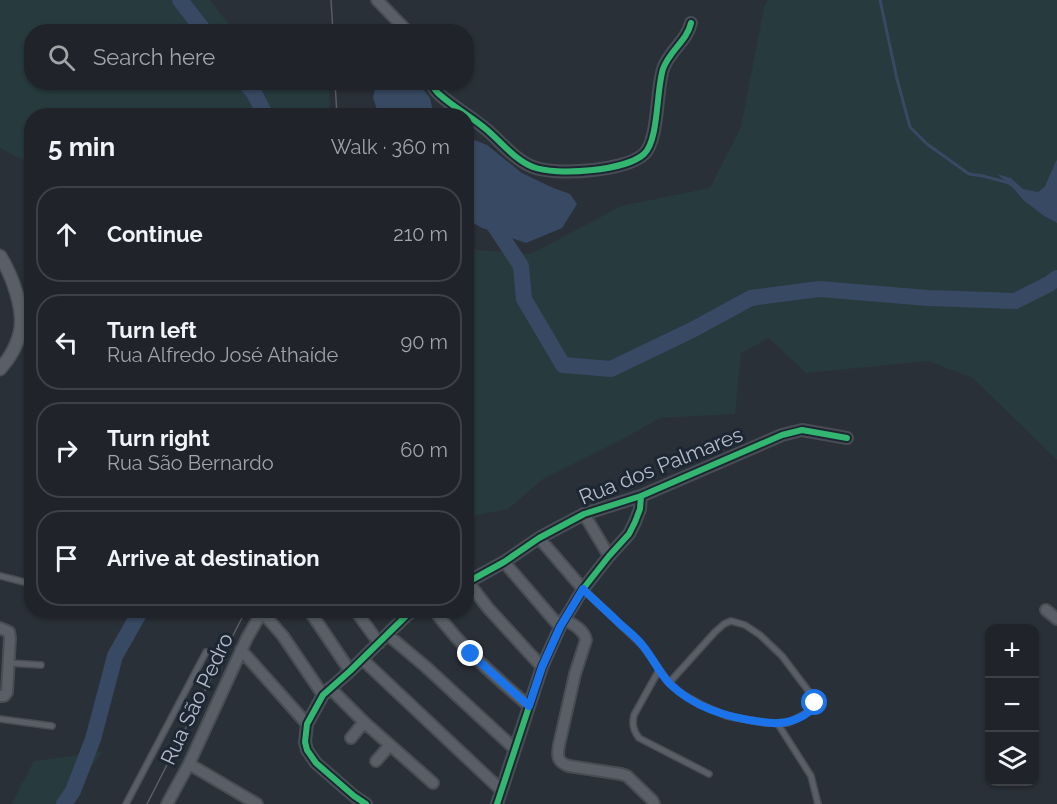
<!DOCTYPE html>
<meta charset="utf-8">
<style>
:root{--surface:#20242a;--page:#282c32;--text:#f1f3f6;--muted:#a2a4a8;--line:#3d4147}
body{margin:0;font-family:Raleway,sans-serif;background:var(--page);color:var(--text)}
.controls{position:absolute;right:18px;bottom:18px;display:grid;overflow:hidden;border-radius:12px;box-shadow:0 2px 4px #0004}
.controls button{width:54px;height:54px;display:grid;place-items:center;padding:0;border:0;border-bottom:2px solid var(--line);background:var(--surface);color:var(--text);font:30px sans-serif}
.stop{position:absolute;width:18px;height:18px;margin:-14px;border:4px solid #1a73e8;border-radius:50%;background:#fff}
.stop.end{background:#1a73e8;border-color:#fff;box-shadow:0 2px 6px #0008}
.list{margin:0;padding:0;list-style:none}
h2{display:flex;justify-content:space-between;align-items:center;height:78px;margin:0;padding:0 24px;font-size:26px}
h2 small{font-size:20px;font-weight:400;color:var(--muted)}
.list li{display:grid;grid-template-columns:39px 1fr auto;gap:18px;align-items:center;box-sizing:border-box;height:96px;margin:0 12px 12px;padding:0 12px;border:2px solid var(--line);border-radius:24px}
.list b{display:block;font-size:22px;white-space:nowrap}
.list p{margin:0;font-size:20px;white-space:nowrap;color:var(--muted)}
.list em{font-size:20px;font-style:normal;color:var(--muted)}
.icon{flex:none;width:33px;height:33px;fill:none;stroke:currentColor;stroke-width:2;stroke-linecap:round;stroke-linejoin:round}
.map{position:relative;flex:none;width:1057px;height:804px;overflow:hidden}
.search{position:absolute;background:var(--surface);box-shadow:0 2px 4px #0004;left:24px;top:24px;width:450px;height:66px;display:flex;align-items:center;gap:15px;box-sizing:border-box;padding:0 21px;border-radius:24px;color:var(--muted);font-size:22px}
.panel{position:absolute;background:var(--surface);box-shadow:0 2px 4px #0004;left:24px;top:108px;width:450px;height:510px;border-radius:24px}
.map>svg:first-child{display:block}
</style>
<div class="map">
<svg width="1057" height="804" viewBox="0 0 1057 804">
<rect width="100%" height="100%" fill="#2a3038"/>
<path fill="#273a3e" d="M 0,0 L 210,0 L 234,31 L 32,32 L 32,82 L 272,82 L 277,89 L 285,83 L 325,83 L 330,93 L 329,115 L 32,116 L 31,164 L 0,148 Z
M 768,0 L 1057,0 L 1057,159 C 1053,172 1048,184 1038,192 L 1023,189 L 1011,178 L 998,175 L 1014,189 L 1023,200 L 1044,216 L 1057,223 L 1057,460 L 973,378 L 928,361 L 806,373 L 769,338 L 741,353 L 735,414 L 660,418 L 619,441 L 543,479 L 508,509 L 467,517 L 466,249 L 531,254 L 621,206 L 710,188 L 741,127 L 764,7 Z
M 102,752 L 64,804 L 12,804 L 34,761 Z"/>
<path fill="#384963" d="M 376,83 L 418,83 L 430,98 L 434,115 L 379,115 L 373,98 Z
M 467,137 L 487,145 L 522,173 L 551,187 L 570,194 L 577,204 L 562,228 L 526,243 L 482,228 L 467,219 Z
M 1057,159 L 1057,223 L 1044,216 L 1023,200 L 1014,189 L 997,174 L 1011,178 L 1023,189 L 1038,192 L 1045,186 Z"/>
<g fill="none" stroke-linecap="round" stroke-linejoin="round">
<path stroke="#384963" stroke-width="3" d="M 880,0 L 897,79 L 910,127 L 927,144 L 969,174 L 983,176 L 1009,183"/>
<path stroke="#384963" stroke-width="16" d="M 180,0 L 205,32
M 245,82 L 254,93 L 266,116
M 466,201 L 494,225 L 521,266 L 524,299 L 563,365 L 611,369 L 692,330 L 751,298 L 819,289 L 928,298 L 1015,301 L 1049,284 L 1057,278
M 64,804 L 73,791 L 93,739 L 115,656 L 141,610"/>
<defs>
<path id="service" d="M 0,576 L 32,584
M 583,589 L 643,646 L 669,683 L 682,694 L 706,707 L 727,716 L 766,723 L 788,723 L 812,710 L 815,703 L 813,697 L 782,656 L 760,635 L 745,625 L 731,621 L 724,624 L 715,632 L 669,683
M 9,663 L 41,665
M 659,670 L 634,715 C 632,724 633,730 639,738 L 709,774
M 0,719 L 52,726
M 778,724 L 811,776 L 818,804
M 126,804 L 206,652"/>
<path id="minor" d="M 377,0 L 408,32
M 431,82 C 433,87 435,91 439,94 C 453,107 472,117 487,130 C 501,142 515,160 533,167 C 556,176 626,171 644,154 C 659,140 656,91 663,69 C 669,51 687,41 691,23
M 584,514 L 609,556
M 539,538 L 583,589
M 504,562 L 560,627
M 468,582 L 488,608 L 542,667
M 466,583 L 504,562 L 539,538 L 584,514 L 641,496 L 782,435 L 802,430 L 847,438
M 309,610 L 350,671
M 355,610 L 379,643
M 434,610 C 461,647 494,676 529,706
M 1046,610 L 1057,619
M 262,612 L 283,636 L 323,695
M 564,619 C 572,624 584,629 586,640 L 575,674 L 559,745 C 557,756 557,762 569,766 L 621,774 L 627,776 L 652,800 L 654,804
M 0,628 L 9,632 L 10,638 L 7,692 L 4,696 L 0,696
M 388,635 L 426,667 L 515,749
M 241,650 L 307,724
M 362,659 L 501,790
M 330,688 L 364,722 L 433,783
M 351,738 L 364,722
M 376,761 L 390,745
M 189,764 L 257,804
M 167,804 L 189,764 L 247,638 L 263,610
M 366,804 L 354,796 L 316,763 L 307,750 L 305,742 L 307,724 L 323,695 L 350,671 L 406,616 L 414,610
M 497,804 L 542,667 L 560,627 L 583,589 L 609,556 L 629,534 L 635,522 L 640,509 L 641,496"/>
<path id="tertiary" d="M 0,256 C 12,275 25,310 20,332 C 17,346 9,359 0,369"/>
</defs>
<use href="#service" stroke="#484c53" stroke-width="8"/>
<use href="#minor" stroke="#484c53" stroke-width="14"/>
<use href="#tertiary" stroke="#484c53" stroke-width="15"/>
<use href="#service" stroke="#5a5e66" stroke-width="5"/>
<use href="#minor" stroke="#5a5e66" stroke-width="10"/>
<use href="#tertiary" stroke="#5a5e66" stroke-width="12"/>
<path stroke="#595d64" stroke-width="1.5" d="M 331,0 L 333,32
M 335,82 L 337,116
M 147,804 L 246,610"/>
<defs>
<path id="cycleway" d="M 431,82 C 433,87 435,91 439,94 C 453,107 472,117 487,130 C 501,142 515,160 533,167 C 556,176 626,171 644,154 C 659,140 656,91 663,69 C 669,51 687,41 691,23
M 466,583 L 504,562 L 539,538 L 584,514 L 641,496 L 782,435 L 802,430 L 847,438
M 366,804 L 354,796 L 316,763 L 307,750 L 305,742 L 307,724 L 323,695 L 350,671 L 406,616 L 414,610
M 497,804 L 542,667 L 560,627 L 583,589 L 609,556 L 629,534 L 635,522 L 640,509 L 641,496"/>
</defs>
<use href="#cycleway" stroke="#1d2633" stroke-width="10"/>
<use href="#cycleway" stroke="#33b770" stroke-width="6"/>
</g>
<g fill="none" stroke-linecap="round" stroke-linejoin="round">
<path stroke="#1a73e8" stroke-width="8" d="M 471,654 L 529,706 L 542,667 L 560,627 L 583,589 C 595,601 608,612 620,624 C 628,631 637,638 643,646 C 653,658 659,673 670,684 C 697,710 736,720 772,723 C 786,724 809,718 815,703"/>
</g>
<g text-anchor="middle" stroke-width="6" stroke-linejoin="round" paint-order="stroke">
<g font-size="21" fill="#b4bcc9" stroke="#1d2633">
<text transform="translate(661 466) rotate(-22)" y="7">Rua dos Palmares</text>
<text transform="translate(197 699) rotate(-65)" y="7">Rua São Pedro</text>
</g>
</g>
</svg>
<div class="controls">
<button>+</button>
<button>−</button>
<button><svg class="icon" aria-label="layers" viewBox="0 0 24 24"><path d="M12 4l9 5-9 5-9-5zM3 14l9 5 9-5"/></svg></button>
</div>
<div class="stop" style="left:815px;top:703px"></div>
<div class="stop end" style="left:471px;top:654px"></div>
<div class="search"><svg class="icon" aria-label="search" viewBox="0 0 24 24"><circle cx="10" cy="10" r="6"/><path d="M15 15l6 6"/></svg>Search here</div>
<section class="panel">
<h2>5 min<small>Walk · 360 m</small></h2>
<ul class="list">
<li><svg class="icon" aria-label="ahead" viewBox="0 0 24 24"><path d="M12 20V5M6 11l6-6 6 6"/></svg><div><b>Continue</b></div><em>210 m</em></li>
<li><svg class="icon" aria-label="left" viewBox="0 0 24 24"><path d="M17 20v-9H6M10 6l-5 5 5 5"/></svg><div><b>Turn left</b><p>Rua Alfredo José Athaíde</p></div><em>90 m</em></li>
<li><svg class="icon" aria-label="right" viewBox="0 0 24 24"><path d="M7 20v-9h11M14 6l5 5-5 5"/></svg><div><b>Turn right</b><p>Rua São Bernardo</p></div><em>60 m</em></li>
<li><svg class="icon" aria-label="arrive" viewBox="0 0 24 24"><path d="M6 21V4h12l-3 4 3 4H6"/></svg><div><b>Arrive at destination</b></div></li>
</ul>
</section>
</div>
